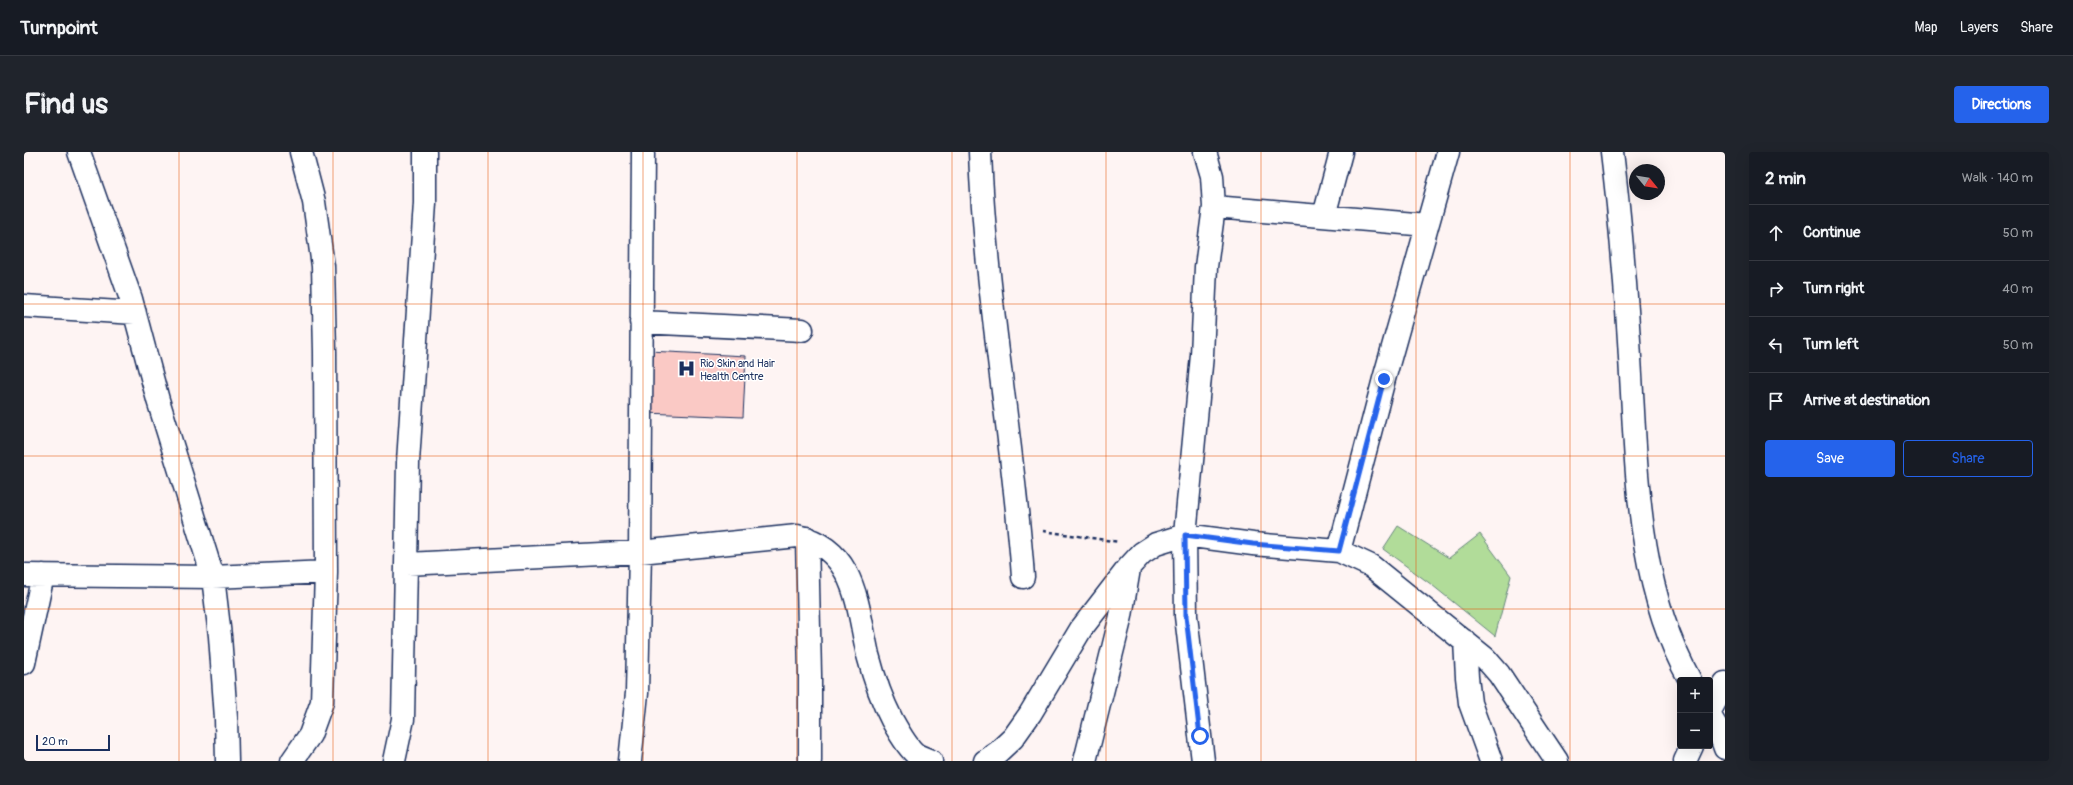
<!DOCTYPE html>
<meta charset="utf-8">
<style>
:root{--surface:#171b24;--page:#20242c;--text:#f1f3f6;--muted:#9ea1a6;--line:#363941;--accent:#2563eb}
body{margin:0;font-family:Pangolin,sans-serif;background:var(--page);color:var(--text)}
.controls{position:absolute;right:12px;bottom:12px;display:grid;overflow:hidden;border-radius:4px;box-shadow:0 4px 16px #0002}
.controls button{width:36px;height:36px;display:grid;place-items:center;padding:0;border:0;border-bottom:1px solid var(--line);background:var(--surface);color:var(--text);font:20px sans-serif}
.compass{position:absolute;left:1605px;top:12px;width:36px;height:36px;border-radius:50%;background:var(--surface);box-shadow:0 4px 16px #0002;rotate:120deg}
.scale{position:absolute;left:12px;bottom:10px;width:74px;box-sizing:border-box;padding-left:4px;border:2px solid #1b2f5e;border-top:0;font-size:11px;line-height:14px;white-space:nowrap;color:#1b2f5e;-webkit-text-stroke:3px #fff;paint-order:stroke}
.stop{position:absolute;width:12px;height:12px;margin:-9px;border:3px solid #2563eb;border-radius:50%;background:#fff}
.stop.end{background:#2563eb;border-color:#fff;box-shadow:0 1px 4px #0008}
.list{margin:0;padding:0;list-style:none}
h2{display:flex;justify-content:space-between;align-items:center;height:52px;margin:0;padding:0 16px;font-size:17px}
h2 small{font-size:13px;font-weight:400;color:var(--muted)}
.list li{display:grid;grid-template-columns:26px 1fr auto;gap:12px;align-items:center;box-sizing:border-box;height:56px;padding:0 16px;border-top:1px solid var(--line)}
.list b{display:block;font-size:15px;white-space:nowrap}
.list em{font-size:13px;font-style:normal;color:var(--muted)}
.actions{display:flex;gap:8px;padding:12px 16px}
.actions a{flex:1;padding:9px 0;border:1px solid var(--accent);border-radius:4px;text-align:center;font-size:14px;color:var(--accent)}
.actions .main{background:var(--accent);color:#fff}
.icon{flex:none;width:22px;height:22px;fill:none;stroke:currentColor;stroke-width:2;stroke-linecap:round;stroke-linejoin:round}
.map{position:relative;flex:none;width:1701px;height:609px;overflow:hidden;border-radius:4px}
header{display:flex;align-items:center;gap:24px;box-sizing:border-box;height:56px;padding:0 20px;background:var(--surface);border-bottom:1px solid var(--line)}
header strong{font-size:19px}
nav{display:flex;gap:22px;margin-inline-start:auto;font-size:14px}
.intro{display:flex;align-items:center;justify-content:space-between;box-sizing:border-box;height:96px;padding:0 24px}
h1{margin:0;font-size:28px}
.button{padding:10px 18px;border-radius:4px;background:var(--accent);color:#fff;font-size:14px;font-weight:700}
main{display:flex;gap:24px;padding:0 24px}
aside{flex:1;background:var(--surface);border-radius:4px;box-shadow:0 4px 16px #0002}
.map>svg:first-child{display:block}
</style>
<header>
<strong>Turnpoint</strong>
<nav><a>Map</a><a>Layers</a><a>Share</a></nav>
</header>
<div class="intro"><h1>Find us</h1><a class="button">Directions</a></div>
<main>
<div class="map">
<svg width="1701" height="609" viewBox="0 0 1701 609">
<rect width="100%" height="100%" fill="#fef4f3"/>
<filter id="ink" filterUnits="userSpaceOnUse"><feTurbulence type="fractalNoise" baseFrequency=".025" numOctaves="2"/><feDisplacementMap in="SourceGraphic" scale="8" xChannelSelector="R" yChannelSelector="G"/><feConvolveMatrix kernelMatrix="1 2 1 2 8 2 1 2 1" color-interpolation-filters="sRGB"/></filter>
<g filter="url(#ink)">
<path fill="#b1dc99" stroke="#66867c" d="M 1374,374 L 1425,406 L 1456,382 L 1487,424 L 1471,484 L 1408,433 L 1359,397 Z"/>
<path fill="#fac9c5" stroke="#1b2f5e" d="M 625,199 L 722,204 L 719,265 L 622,261 Z"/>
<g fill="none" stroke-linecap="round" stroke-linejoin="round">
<defs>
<path id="minor" d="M 55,0 L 107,147 L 134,248 L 189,425 L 196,484 L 202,566 L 203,609
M 956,0 C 961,143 989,283 999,425
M 1588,0 C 1597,74 1603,148 1607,223 C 1613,326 1614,435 1666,528
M 1190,55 L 1403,73
M 1300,64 L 1317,0
M 0,154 L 111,161
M 617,170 L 778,178
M 783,386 L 786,523 L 786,609
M 1315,399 L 1360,227 L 1424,0
M 383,412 L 616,400 L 773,384 C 832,397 833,454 844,503 C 850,526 857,547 868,568 C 873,577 884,597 893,603 C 897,605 902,607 907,609
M 0,423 L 189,425 L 302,420
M 1441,489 L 1443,525 L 1446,551 L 1467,609
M 0,511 L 19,423
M 1686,559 L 1701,531
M 1686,564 L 1695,579 L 1701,596
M 268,609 L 286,583 L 298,550 L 302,420 L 301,200 L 299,114 L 290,50 L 277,0
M 370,609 L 379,567 L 384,310 L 401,51 L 401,0
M 606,609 L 613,541 L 616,400 L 619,0
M 961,609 L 974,600 L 989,586 L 1006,562 L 1057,477 L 1105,415 L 1118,401 L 1132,392 L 1161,383 L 1229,392 L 1315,399 L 1347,414 L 1461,506 L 1475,522 L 1533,609
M 1061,609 L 1097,464 L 1105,417
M 1179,609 L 1162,464 L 1161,383 L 1178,203 L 1182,115 L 1190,55 L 1188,24 L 1181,0
M 1661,609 L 1668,594"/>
</defs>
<use href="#minor" stroke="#1b2f5e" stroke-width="25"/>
<path stroke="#1b2f5e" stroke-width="2.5" stroke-dasharray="4 3" stroke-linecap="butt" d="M 1019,379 L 1095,390"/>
<use href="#minor" stroke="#fff" stroke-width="22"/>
</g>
</g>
<g fill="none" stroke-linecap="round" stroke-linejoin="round" filter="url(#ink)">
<path stroke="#2563eb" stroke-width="5" d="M 1176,584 L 1162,464 L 1161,383 L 1229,392 L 1315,399 L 1360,227"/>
</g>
<path fill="none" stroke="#e8590c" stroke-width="1" stroke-opacity="0.55" d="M 155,0 L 155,609M 309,0 L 309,609M 464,0 L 464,609M 619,0 L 619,609M 773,0 L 773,609M 928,0 L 928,609M 1082,0 L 1082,609M 1237,0 L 1237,609M 1392,0 L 1392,609M 1546,0 L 1546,609M 0,152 L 1701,152M 0,304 L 1701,304M 0,457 L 1701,457"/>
<defs>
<symbol id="hospital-bare" viewBox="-9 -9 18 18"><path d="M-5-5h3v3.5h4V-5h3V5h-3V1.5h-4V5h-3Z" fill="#1b2f5e" stroke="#fff" stroke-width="2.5" paint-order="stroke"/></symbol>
</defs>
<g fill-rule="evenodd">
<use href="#hospital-bare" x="650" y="204" width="25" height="25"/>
</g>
<g text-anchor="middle" stroke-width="3" stroke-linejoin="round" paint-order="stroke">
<g font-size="11" fill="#1b2f5e" stroke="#fff" text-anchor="start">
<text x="676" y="215">Rio Skin and Hair<tspan x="676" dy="13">Health Centre</tspan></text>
</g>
</g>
</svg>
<div class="controls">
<button>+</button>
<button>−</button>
</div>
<svg class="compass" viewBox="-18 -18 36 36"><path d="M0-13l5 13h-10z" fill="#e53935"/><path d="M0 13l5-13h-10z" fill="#9ea1a6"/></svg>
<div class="scale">20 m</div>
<div class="stop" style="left:1176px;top:584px"></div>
<div class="stop end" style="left:1360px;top:227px"></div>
</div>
<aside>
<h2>2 min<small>Walk · 140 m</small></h2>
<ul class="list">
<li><svg class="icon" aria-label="ahead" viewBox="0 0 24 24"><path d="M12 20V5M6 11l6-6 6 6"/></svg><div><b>Continue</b></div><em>50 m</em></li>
<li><svg class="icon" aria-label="right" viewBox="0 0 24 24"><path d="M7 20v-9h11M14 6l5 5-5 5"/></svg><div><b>Turn right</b></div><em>40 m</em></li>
<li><svg class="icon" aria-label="left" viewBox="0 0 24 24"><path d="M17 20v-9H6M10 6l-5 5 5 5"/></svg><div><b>Turn left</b></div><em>50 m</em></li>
<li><svg class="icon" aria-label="arrive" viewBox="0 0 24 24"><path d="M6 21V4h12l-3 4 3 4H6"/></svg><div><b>Arrive at destination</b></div></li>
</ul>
<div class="actions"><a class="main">Save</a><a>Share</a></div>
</aside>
</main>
